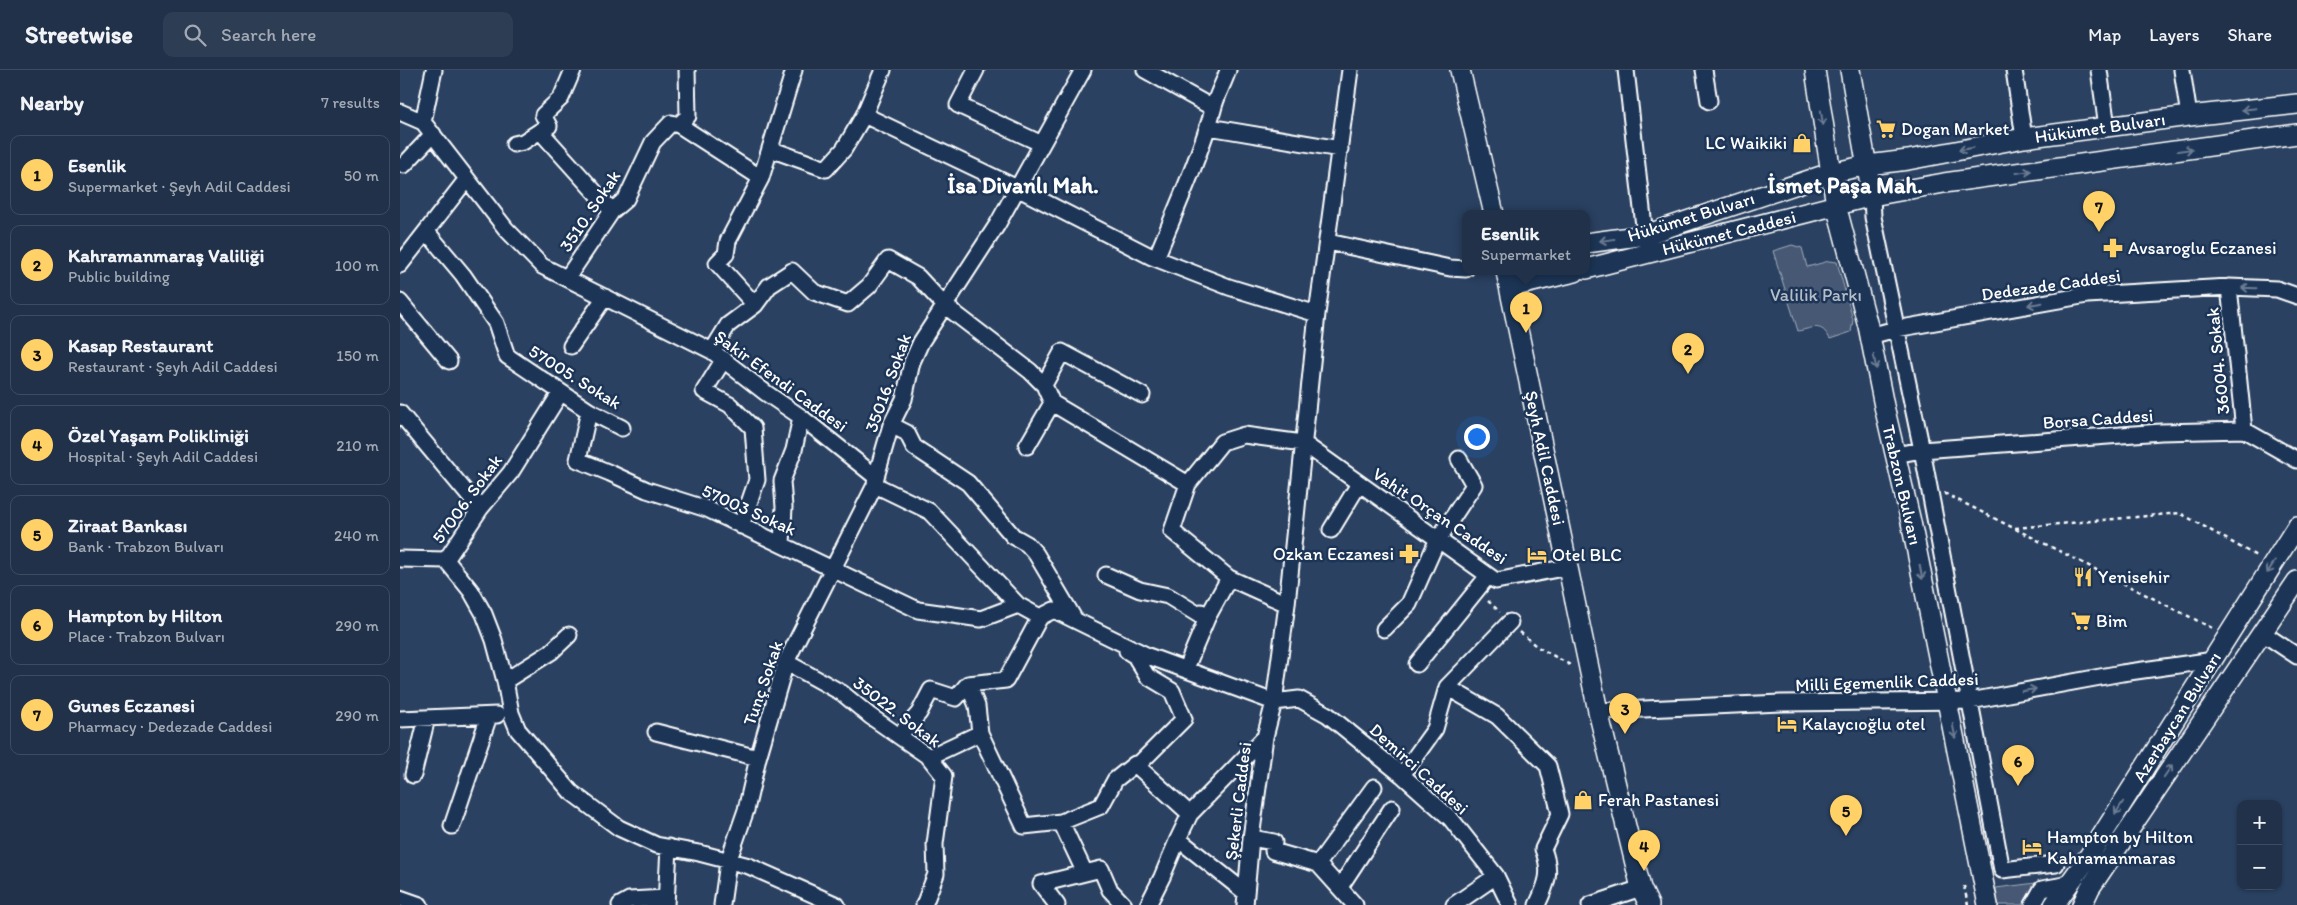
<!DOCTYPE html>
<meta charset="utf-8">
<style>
:root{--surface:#203149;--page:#2d3d53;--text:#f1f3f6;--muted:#a2a9b4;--line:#3d4c61;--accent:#ffd166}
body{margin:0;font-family:Itim,sans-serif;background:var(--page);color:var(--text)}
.controls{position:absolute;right:15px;bottom:15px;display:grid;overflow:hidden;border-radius:10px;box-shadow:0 1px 4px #0004}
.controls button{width:45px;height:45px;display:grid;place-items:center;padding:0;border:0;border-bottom:1px solid var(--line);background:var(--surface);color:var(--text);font:25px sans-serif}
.you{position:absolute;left:1076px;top:366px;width:18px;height:18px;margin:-12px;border:4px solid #fff;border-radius:50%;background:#1a73e8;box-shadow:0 0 0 8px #1a73e833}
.badge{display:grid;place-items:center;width:32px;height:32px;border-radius:50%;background:var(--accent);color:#111;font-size:16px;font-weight:700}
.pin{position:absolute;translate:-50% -41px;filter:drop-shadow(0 1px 2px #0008)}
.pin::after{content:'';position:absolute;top:26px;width:18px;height:15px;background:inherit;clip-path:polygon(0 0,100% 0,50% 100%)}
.popup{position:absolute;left:1062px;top:140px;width:128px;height:65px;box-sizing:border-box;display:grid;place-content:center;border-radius:10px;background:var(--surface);filter:drop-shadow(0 1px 4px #0005);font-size:16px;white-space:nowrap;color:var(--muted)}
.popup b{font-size:19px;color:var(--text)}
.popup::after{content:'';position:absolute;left:50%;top:100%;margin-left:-10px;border:10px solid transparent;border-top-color:var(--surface)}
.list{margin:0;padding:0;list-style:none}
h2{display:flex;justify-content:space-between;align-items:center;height:65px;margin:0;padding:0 20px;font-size:21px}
h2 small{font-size:16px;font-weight:400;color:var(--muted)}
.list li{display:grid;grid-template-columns:32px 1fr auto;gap:15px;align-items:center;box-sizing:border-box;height:80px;margin:0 10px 10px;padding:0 10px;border:1px solid var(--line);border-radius:10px}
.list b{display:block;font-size:19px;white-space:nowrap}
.list p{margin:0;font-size:16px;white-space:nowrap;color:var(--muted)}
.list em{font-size:16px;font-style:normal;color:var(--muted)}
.icon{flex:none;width:28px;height:28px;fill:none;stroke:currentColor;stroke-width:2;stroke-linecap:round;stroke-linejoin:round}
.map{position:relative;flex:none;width:1897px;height:835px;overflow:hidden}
header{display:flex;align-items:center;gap:30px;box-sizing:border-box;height:70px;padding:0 25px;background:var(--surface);border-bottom:1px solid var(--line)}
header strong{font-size:24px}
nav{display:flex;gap:28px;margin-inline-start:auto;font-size:18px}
.search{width:350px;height:45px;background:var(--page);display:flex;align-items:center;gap:12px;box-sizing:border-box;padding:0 18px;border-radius:10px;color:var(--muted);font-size:19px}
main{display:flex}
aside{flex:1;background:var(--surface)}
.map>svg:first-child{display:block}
</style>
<header>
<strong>Streetwise</strong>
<div class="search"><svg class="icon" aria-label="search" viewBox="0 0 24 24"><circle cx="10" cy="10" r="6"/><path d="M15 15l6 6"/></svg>Search here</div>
<nav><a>Map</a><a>Layers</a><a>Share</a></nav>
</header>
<main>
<aside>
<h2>Nearby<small>7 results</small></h2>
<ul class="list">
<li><span class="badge">1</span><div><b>Esenlik</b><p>Supermarket · Şeyh Adil Caddesi</p></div><em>50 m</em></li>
<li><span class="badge">2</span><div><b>Kahramanmaraş Valiliği</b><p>Public building</p></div><em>100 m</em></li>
<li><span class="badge">3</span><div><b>Kasap Restaurant</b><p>Restaurant · Şeyh Adil Caddesi</p></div><em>150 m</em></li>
<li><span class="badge">4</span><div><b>Özel Yaşam Polikliniği</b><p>Hospital · Şeyh Adil Caddesi</p></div><em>210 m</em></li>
<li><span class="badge">5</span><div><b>Ziraat Bankası</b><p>Bank · Trabzon Bulvarı</p></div><em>240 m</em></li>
<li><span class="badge">6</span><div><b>Hampton by Hilton</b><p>Place · Trabzon Bulvarı</p></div><em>290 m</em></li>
<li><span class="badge">7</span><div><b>Gunes Eczanesi</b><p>Pharmacy · Dedezade Caddesi</p></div><em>290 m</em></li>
</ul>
</aside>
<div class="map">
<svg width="1897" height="835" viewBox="0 0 1897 835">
<rect width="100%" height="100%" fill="#2a4161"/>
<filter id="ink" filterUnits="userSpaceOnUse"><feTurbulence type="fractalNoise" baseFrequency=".02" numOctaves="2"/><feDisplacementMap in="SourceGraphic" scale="10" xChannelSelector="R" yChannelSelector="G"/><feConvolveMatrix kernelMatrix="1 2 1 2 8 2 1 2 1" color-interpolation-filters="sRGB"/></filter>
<g filter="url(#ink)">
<path fill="#465975" stroke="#a2acba" d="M 1392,175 L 1402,178 L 1407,197 L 1429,191 L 1437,192 L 1453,250 L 1451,262 L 1430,269 C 1421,252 1414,258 1398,261 L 1373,181 Z
M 1636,813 L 1622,835 L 1598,835 L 1596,818 Z"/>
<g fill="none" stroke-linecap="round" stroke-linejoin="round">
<defs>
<path id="minor" d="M 287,0 L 288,46 L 279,55 L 361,108
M 394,0 L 361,108 L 328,171 L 326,184 L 317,193 L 355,235 L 369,216 L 392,201 L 414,222 L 448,234 L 469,216 L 488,190 L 518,207 L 544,235 L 630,301 L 644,315 L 652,333 L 788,414
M 576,0 L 558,35 L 642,74
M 745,0 L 813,38
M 1226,0 L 1245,165
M 1304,0 L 1309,31
M 1614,0 L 1624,68
M 1699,0 L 1707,57
M 1782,0 L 1789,46
M 0,42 L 23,52 L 106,159 L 142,196 L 312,281 L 366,323 L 401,347 L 476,407 L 475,415 L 529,441 L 618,535
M 464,45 L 617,118 L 752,187 L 829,217 L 917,244
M 23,52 L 34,0
M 809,57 L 940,79
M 140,61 L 149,56 L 143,45 L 161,28 L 173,0
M 114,74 L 123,72 L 140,61 L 212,141
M 370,79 L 426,99 L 444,79 L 464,45 L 483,0
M 4,95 L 33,64
M 1472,126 L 1473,147 L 1522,380 L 1602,800 L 1656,794
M 27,162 L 63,205 L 96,253 L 107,286 L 189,341 L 222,358
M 928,172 L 1050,198 L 1066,199
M 756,188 C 776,139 798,91 813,40 C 816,26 824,13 828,0
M 0,195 L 66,110
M 167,208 L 212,141 L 226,129 L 253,72 L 271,53 L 279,55
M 1829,217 L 1844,360
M 0,232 L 49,291
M 1470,266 L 1496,259 L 1687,225 L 1829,217 L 1877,219 L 1897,226
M 171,276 L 205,227
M 312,281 L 328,255 L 355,235
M 324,289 L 304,321 L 330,335 L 353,358 L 357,410 L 341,456
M 644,315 L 662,282 L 742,325
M 189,341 L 178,390 L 210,403 L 247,420 L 307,439 L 518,540 L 581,549 L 618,535 L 640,547
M 0,343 L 80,439
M 491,355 L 507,363 L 514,377 L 568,413 L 613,466 L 627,474 L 636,484 L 675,550
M 627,376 L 652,333
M 1495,385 L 1522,380 L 1761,362 L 1844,360 L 1897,390
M 476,407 L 491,355 L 504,329 L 512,292 L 521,272 L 597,155 L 683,0
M 931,460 L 959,414
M 382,474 L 384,437 L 382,411 L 394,380 L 401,347
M 0,489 L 46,490
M 46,490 L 71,521 L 84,544 L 94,570 L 105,611 L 111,643 L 118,660 L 171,722 L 219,758 L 256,775 L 299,783 L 349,796 L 437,835
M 46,490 L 80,439 L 111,402 L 161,322
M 706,505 L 740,520 L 768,526 L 799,545 L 801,542 L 807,545 L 807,548
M 887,534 L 829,508 L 772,461 L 788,414 L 822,372 L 844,365 L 903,373 L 1096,511 L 1168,497
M 640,547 L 654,540 L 748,586 L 874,632 L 899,629 L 928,645 L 1002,705 L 1051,749 L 1096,806 L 1110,835
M 984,559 L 1009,534 L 1037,471 L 1074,415 L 1059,389
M 1861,562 L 1897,586
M 727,581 L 735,586 L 747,606 L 772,621 L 784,649 L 737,696 L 790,744
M 386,592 L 442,623 L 470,646 L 529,687 L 544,706 L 535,774 L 536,804 L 524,835
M 1017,594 L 1088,506
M 786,598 L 807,548 L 829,508
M 105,611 L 151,582 L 169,565
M 568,614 L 577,636 L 580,663 L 624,756 L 661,752 L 701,736 L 715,710 L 735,694 L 737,696
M 1047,617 L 1097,646 L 1148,696 L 1160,744 L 1143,779 C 1152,802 1147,814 1137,835
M 1198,641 L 1381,633 L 1570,631 L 1722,603 L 1814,590
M 0,649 L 97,645
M 256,662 L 358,688
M 499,666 L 519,643 L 531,620 L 556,628 L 568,614 L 606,610 L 640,547
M 529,687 L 580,663
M 13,705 L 27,648
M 1002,705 L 1035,659 L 1047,617 L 1110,552
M 661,752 L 685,803
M 52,756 L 89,646
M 851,768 L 874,772 L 873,781 L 918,794 L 955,835
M 778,769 L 846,823
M 918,794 L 974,717
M 940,817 L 992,738
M 0,828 L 20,835
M 220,835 L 229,830 L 266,828
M 266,835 L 269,777
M 322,835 L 328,792 L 346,740 L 358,688 L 386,592 L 475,415
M 657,835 L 641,814 L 701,799 L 710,820 L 724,835
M 748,835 L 762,807 L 778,769 L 790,744 L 865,667
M 845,835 L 851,768 L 865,667 L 874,632 L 887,534 L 917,244 L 950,0
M 1054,835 L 1096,806
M 1190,835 L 1241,818
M 1633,835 L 1642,819 L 1670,814"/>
<path id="major" d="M 1060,0 L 1094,144
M 1415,0 L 1436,135 L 1468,256 L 1484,336 L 1511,452 L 1588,835
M 1450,0 L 1472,126
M 1186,173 L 1245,165 L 1430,103 L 1468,95 L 1508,90 L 1624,68 L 1789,46 L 1897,34
M 1186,199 L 1472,126 L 1544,113 L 1897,64
M 1106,202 L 1198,641 L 1241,818 L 1249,835
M 1111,217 L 1175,202
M 1654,835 L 1689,786 L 1897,456
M 1682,835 L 1690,818 L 1897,511"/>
</defs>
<use href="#minor" stroke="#fff" stroke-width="19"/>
<use href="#major" stroke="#fff" stroke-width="22"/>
<path stroke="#fff" stroke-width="2.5" stroke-dasharray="4 4" stroke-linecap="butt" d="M 1544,423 L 1814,559
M 1615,458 L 1780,443 L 1858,487
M 1088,531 L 1100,542
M 1120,562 L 1136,576 L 1172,596
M 1564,816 L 1568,835"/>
<use href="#minor" stroke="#1d3557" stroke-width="15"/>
<use href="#major" stroke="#1d3557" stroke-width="19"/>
</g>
<defs><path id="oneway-shaft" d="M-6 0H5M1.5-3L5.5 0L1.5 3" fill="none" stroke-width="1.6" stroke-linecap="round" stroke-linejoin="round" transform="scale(1.25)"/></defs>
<g stroke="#6c7c92">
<use href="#oneway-shaft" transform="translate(1849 39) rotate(174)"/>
<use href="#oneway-shaft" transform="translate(1422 48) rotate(81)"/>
<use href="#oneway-shaft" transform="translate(1566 79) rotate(170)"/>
<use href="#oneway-shaft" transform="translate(1785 80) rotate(-8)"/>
<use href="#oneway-shaft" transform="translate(1624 102) rotate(-8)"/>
<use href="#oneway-shaft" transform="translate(1207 170) rotate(172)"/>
<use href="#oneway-shaft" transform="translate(1849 218) rotate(-178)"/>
<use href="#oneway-shaft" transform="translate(1635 234) rotate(170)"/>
<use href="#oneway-shaft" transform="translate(1475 292) rotate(79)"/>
<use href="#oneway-shaft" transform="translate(1871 497) rotate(122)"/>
<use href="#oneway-shaft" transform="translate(1521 502) rotate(79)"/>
<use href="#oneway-shaft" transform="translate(1629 620) rotate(-10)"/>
<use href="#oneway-shaft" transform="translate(1554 661) rotate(79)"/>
<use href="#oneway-shaft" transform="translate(1768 701) rotate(-56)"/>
<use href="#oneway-shaft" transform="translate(1719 738) rotate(123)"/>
</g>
</g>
<defs>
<symbol id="supermarket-bare" viewBox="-9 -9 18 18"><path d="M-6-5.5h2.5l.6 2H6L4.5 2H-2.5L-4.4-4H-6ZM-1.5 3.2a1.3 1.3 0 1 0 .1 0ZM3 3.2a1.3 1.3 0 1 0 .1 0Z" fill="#ffd166" stroke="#1d3557" stroke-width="2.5" paint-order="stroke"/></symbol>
<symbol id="shop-bare" viewBox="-9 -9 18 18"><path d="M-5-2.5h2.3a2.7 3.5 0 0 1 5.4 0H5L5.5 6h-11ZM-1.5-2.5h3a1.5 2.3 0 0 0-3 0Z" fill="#ffd166" stroke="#1d3557" stroke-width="2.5" paint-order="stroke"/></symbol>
<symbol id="pharmacy-bare" viewBox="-9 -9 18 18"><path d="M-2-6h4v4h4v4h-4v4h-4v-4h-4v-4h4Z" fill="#ffd166" stroke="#1d3557" stroke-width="2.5" paint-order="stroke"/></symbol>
<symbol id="hotel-bare" viewBox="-9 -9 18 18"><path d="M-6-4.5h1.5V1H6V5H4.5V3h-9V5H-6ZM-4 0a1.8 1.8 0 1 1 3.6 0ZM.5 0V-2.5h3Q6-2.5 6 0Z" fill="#ffd166" stroke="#1d3557" stroke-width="2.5" paint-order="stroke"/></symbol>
<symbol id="restaurant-bare" viewBox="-9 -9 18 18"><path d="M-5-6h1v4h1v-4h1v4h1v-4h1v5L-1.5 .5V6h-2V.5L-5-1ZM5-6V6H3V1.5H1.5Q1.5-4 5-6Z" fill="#ffd166" stroke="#1d3557" stroke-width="2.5" paint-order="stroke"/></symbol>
</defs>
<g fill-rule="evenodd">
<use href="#supermarket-bare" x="1472" y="45" width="28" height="28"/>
<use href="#shop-bare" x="1388" y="59" width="28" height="28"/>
<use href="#pharmacy-bare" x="1699" y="164" width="28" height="28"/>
<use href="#pharmacy-bare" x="995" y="470" width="28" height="28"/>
<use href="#hotel-bare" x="1123" y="471" width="28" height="28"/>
<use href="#restaurant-bare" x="1669" y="493" width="28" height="28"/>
<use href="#supermarket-bare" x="1667" y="537" width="28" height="28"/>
<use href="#hotel-bare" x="1373" y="640" width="28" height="28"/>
<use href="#shop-bare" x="1169" y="716" width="28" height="28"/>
<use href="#hotel-bare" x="1618" y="763" width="28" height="28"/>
</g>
<g text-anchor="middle" stroke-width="5" stroke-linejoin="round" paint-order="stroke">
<g font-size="18" fill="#fff" stroke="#1d3557">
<text transform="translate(1700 58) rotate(-8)" y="6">Hükümet Bulvarı</text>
<text transform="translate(190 141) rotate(-56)" y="6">3510. Sokak</text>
<text transform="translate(1291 147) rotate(-17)" y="6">Hükümet Bulvarı</text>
<text transform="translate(1329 163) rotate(-14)" y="6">Hükümet Caddesi</text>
<text transform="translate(1651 215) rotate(-8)" y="6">Dedezade Caddesi</text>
<text transform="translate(1818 291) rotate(-96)" y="6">36004. Sokak</text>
<text transform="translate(175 307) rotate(32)" y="6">57005. Sokak</text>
<text transform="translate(381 311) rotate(36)" y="6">Şakir Efendi Caddesi</text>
<text transform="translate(488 313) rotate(-70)" y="6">35016. Sokak</text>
<text transform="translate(1698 349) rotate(-4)" y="6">Borsa Caddesi</text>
<text transform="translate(1145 388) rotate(78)" y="6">Şeyh Adil Caddesi</text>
<text transform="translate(1502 415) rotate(77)" y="6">Trabzon Bulvarı</text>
<text transform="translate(67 429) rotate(-54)" y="6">57006. Sokak</text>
<text transform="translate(349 440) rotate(24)" y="6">57003 Sokak</text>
<text transform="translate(1040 446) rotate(34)" y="6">Vahit Orçan Caddesi</text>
<text transform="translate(1487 612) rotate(-2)" y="6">Milli Egemenlik Caddesi</text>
<text transform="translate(363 613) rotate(-71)" y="6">Tunç Sokak</text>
<text transform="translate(497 642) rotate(37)" y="6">35022. Sokak</text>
<text transform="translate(1777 647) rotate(-58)" y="6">Azerbaycan Bulvarı</text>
<text transform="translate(1019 699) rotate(42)" y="6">Demirci Caddesi</text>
<text transform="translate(838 731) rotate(-83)" y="6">Şekerli Caddesi</text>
</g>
<g font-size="18" fill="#fff" stroke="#1d3557" text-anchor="start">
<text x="1501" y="65">Dogan Market</text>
<text x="1387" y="79" text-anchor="end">LC Waikiki</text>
<text x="1728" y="184">Avsaroglu Eczanesi</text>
<text x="994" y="490" text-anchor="end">Ozkan Eczanesi</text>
<text x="1152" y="491">Otel BLC</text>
<text x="1698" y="513">Yenisehir</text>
<text x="1696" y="557">Bim</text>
<text x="1402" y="660">Kalaycıoğlu otel</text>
<text x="1198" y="736">Ferah Pastanesi</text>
<text x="1647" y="773">Hampton by Hilton<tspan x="1647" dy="21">Kahramanmaras</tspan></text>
</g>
<g font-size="18" fill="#b5bdc8" stroke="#1d3557">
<text x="1416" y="231">Valilik Parkı</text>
</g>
<g font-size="22" font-weight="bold" fill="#fff" stroke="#1d3557">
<text x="623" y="123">İsa Divanlı Mah.</text>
<text x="1445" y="123">İsmet Paşa Mah.</text>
</g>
</g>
</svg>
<div class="controls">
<button>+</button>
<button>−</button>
</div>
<div class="you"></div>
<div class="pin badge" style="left:1126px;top:263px">1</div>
<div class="popup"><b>Esenlik</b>Supermarket</div>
<div class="pin badge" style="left:1288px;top:304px">2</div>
<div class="pin badge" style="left:1225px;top:664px">3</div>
<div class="pin badge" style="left:1244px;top:801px">4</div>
<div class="pin badge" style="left:1446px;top:766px">5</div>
<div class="pin badge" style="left:1618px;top:716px">6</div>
<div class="pin badge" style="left:1699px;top:162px">7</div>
</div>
</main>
